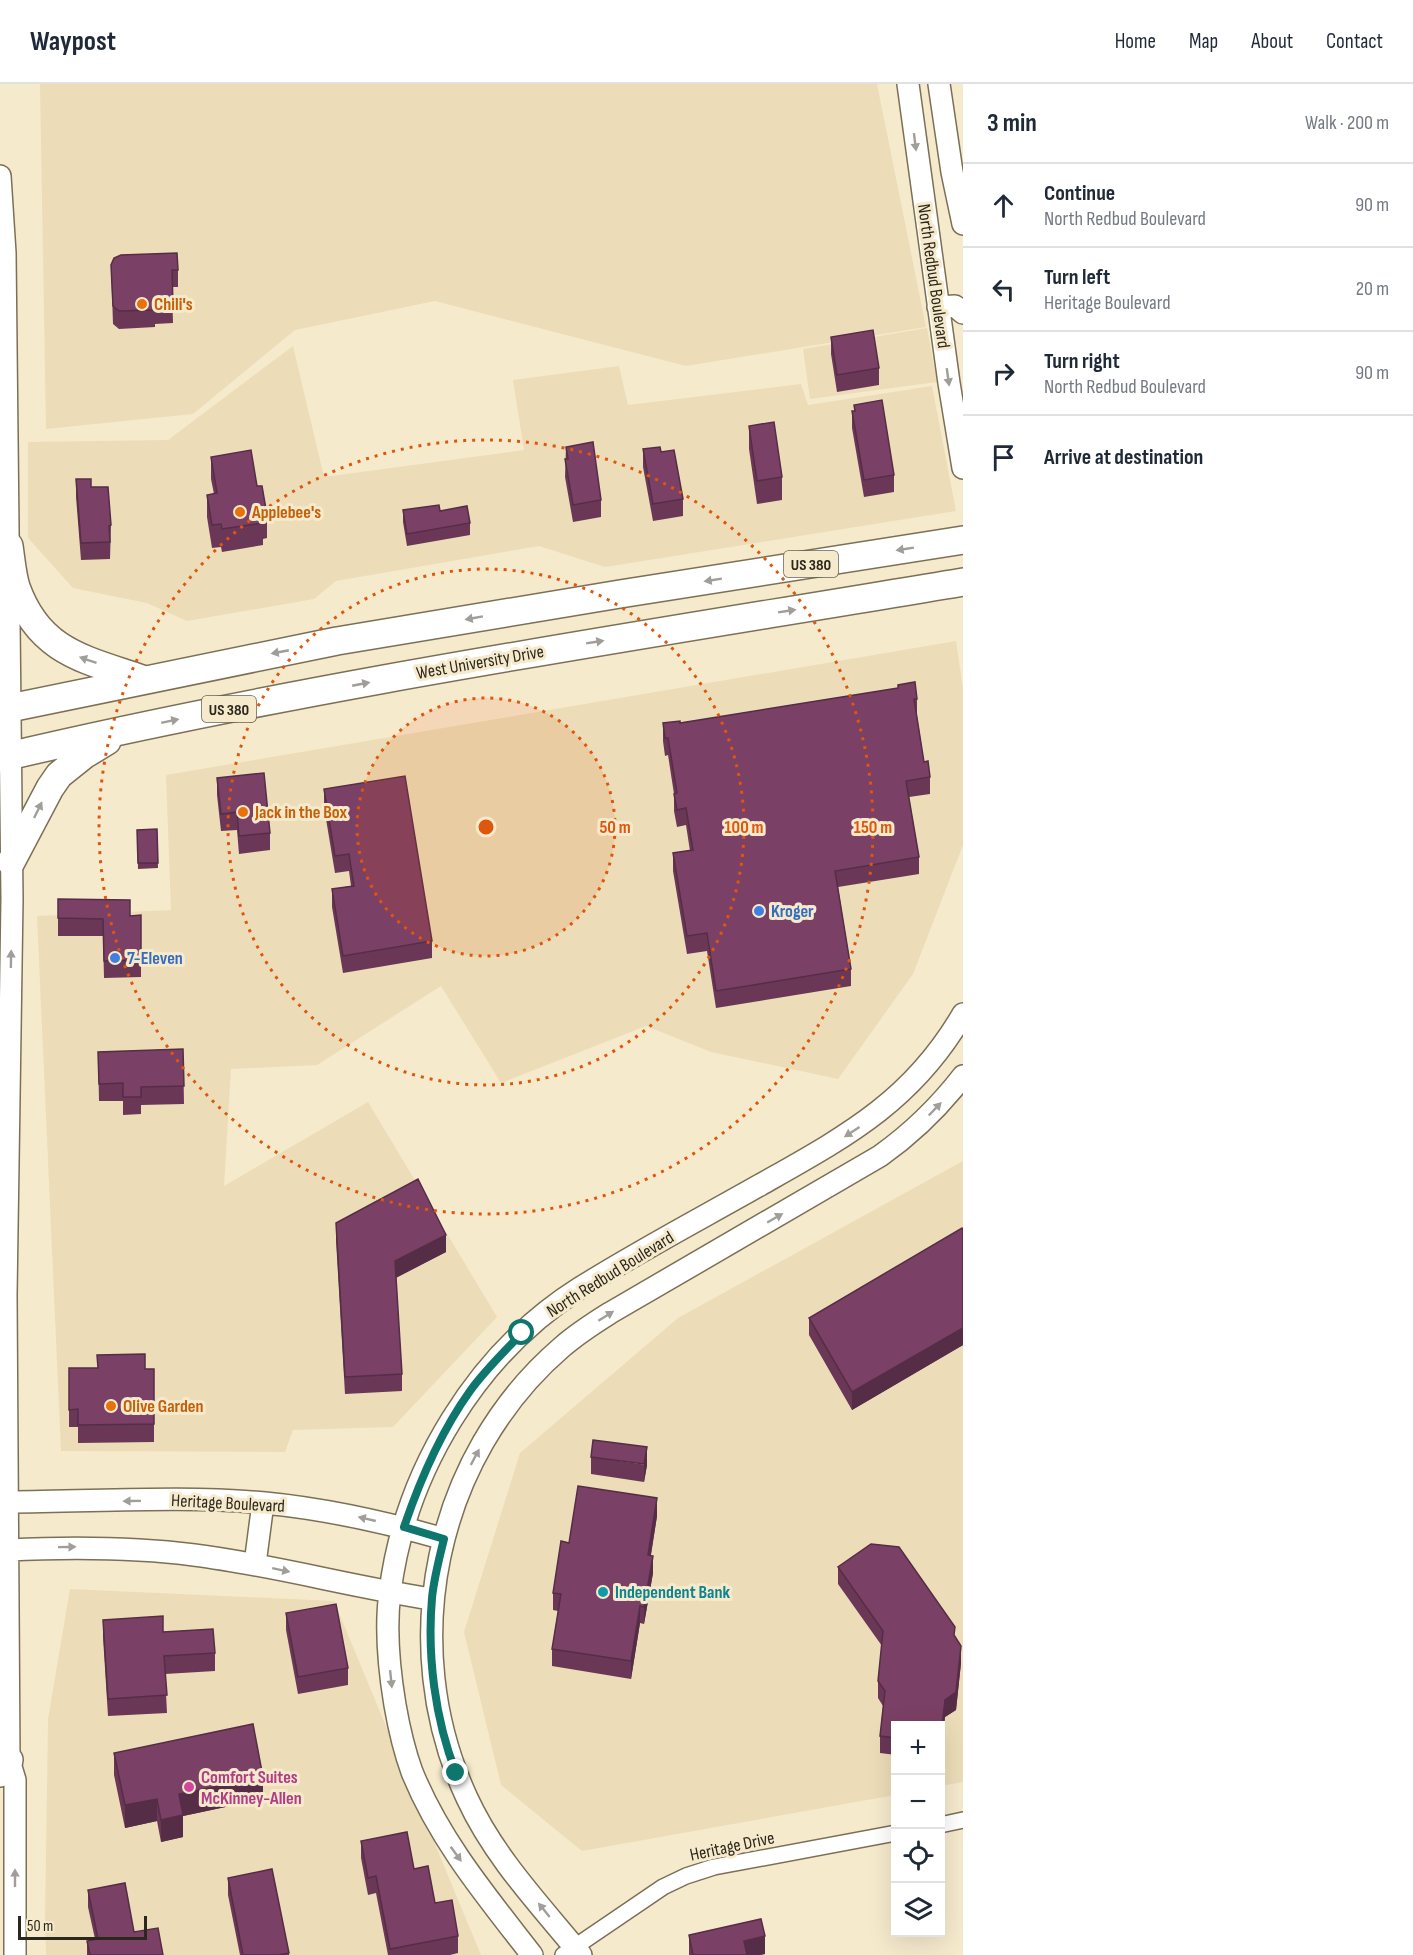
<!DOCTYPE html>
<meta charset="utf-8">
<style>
:root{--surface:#fff;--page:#f6f6f7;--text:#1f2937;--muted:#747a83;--line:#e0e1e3}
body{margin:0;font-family:"Sofia Sans Condensed",sans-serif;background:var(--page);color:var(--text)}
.controls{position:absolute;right:18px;bottom:18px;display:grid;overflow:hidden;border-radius:0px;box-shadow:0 6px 24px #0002}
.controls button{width:54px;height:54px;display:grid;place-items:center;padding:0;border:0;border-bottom:2px solid var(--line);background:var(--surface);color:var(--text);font:30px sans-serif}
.scale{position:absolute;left:18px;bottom:15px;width:129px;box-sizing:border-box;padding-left:6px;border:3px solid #2c271c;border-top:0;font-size:16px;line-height:21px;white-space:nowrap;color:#2c271c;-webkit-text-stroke:4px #f6eacd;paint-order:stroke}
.stop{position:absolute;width:18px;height:18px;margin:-14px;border:4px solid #0f766e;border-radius:50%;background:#fff}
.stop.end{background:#0f766e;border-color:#fff;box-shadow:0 2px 6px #0008}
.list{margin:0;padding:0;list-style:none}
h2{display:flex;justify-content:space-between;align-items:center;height:78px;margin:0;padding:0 24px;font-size:26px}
h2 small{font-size:20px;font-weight:400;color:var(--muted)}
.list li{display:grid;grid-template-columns:39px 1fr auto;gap:18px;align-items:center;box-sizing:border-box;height:84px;padding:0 24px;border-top:2px solid var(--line)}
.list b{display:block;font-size:22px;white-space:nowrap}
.list p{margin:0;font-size:20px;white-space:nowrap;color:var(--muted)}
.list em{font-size:20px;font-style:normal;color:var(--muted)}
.icon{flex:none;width:33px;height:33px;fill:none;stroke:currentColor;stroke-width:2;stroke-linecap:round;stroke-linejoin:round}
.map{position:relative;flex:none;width:963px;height:1871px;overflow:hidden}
header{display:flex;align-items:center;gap:36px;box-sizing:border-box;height:84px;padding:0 30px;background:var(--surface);border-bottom:2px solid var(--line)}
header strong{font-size:28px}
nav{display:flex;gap:33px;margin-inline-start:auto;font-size:21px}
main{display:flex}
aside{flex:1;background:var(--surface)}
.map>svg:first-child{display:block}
</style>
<header>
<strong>Waypost</strong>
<nav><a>Home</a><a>Map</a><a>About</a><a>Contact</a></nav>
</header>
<main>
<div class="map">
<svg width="963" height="1871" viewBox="0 0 963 1871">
<rect width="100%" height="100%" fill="#f6eacd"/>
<path fill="#ecddb8" d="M 40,0 L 877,0 L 926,243 L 686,282 L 435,217 L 295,246 L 193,330 L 46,345 Z
M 927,244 L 937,298 L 810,315 L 803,265 Z
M 293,262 L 324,393 L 524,366 L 513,296 L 619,282 L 628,321 L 801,300 L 808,321 L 932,302 L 956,427 L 605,483 L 539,462 L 336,497 L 314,515 L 187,537 L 147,519 L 73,504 L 28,454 L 28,358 L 168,356 Z
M 956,557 L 963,605 L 963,761 L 913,890 L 838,995 L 711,968 L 646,942 L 501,999 L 441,902 L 317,981 L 231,985 L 224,1102 L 368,1018 L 497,1233 L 393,1343 L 293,1346 L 285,1368 L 61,1367 L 37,832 L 171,826 L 166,691 Z
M 963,1077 L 963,1698 L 941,1702 L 940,1642 L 896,1642 L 895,1711 L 582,1767 L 501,1701 L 464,1548 L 520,1369 L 678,1234 Z
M 70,1505 L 334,1517 L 481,1871 L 46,1871 L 45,1838 L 48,1635 Z"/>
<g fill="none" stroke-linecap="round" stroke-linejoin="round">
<defs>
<path id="street" d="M 940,1741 L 963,1736
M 563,1871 L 663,1803 L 686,1792 L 714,1783 L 896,1749"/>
<path id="secondary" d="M 908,0 L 949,299 L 963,384
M 939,0 L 952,88 L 963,140
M 0,92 L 5,169 L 12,815 L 6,1211 L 9,1676 L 15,1696 L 15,1871
M 938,223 L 955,222 L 963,229
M 8,1418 C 93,1418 180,1411 265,1419 C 326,1425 385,1438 444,1455
M 8,1466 C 71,1463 132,1463 194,1471 C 274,1481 352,1503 432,1515
M 255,1480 L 263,1419
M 532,1871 C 487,1813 440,1757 412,1688 C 404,1666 399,1644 395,1621 C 389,1585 385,1545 390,1508 C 405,1387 477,1269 580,1204 C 639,1167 700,1135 760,1101 C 845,1053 912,1018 963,930
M 581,1871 C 540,1821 494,1773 467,1714 C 396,1561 434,1373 562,1263 C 577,1250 594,1239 610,1229 L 880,1072 C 911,1050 939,1023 963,992"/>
<path id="highway" d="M 9,462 C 11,475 12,490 16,503 C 39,568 84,575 142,595
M 0,626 L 337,557 L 620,510 L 963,456
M 0,674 C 318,599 641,552 963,498
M 11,778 L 50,704 L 59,691 L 84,671 L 107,657
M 0,1689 L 9,1676"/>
</defs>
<use href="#street" stroke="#7b7056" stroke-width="18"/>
<use href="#secondary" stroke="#7b7056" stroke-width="24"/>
<use href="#highway" stroke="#7b7056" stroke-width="30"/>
<use href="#street" stroke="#fff" stroke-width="15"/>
<use href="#secondary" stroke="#fff" stroke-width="21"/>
<use href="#highway" stroke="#fff" stroke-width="27"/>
</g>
<path fill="#6a3757" d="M 111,181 L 178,186 L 178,203 L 172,203 L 173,239 L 155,240 L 155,243 L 119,245 L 113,240 Z
M 831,253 L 879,284 L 879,301 L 837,308 L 831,270 Z
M 854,321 L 894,391 L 894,408 L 864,413 L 852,344 L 852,327 L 854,327 Z
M 749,342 L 782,393 L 782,416 L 757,420 L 749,365 Z
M 566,363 L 601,416 L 601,433 L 573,438 L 565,393 Z
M 643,365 L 661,368 L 683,415 L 683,432 L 653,437 L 643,383 Z
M 211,373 L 257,402 L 267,431 L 267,454 L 263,455 L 263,461 L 222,468 L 221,463 L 212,464 L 207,433 L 207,411 L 214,410 L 211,395 Z
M 76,395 L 91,403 L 111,441 L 110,475 L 81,476 L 76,413 Z
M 403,426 L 440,427 L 470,439 L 470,451 L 407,462 L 403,438 Z
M 917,615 L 917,632 L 924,678 L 930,693 L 930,710 L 909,713 L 919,773 L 919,790 L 838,803 L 851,885 L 851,902 L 716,924 L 707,867 L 687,870 L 673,787 L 673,769 L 690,767 L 686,741 L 677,743 L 674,727 L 674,710 L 668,671 L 665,672 L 663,657 L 663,639 L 680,639 Z
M 217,694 L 270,749 L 270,766 L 239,770 L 237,746 L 221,747 L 217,711 Z
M 324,705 L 432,857 L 432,874 L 343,889 L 332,823 L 332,805 L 351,802 L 349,787 L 335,789 L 324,723 Z
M 157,745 L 158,784 L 138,785 L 137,746 Z
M 58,815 L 130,832 L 141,831 L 141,893 L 104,894 L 103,852 L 58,852 Z
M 183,965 L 184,1020 L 141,1021 L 141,1030 L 123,1031 L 123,1017 L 99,1017 L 98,968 Z
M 336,1139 L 446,1168 L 396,1194 L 402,1290 L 402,1307 L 345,1310 L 336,1156 Z
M 963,1146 L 963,1261 L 852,1326 L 809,1251 L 809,1234 Z
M 69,1284 L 154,1285 L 154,1358 L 78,1359 L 78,1343 L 69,1343 Z
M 591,1373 L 647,1381 L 644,1398 L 591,1390 Z
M 657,1432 L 651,1471 L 653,1489 L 644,1540 L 640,1539 L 631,1595 L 552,1582 L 552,1565 L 558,1527 L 553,1526 L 553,1509 L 569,1459 Z
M 838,1483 L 955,1552 L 961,1579 L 956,1626 L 945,1633 L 942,1659 L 940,1660 L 940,1641 L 896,1641 L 896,1671 L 880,1669 L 880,1652 L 883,1622 L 878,1614 L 878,1597 L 882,1562 L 838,1500 Z
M 286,1529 L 348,1584 L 348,1601 L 298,1610 L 286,1546 Z
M 103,1536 L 163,1548 L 215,1569 L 215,1587 L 165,1590 L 167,1629 L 108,1632 L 103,1553 Z
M 114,1669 L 263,1715 L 183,1732 L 183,1753 L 161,1758 L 157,1737 L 125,1744 L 114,1691 Z
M 361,1757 L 414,1785 L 435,1819 L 458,1852 L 458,1869 L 450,1871 L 388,1871 L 376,1809 L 368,1811 L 361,1774 Z
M 228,1794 L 289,1869 L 289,1871 L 240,1871 L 228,1811 Z
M 88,1806 L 134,1848 L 163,1871 L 87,1871 L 87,1857 L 95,1855 L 88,1823 Z
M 689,1851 L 765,1870 L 759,1871 L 689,1871 Z"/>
<path fill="#562d47" d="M 446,1151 L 446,1168 L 395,1194 L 395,1177 Z
M 963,1244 L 963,1261 L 852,1326 L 852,1308 Z
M 647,1363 L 647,1381 L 644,1398 L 644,1380 Z
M 657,1414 L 657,1432 L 648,1488 L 648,1471 Z
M 653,1472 L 653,1489 L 644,1540 L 644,1523 Z
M 640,1522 L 640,1539 L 631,1595 L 631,1577 Z
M 961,1562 L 961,1579 L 956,1626 L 945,1633 L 942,1659 L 940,1660 L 940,1643 L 945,1616 Z
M 263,1693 L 263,1715 L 183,1732 L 183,1753 L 161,1758 L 161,1736 L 179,1710 Z
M 157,1715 L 157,1737 L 125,1744 L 125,1721 Z
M 765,1852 L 765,1870 L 759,1871 L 744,1871 L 744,1857 Z"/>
<path fill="#7b4065" stroke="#562d47" stroke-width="1.5" d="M 177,169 L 178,186 L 172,186 L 173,222 L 155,222 L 155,226 L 119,227 L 113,222 L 111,181 L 114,174 L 121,171 Z
M 873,246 L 879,284 L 837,291 L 831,253 Z
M 882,316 L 894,391 L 864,396 L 852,327 L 855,327 L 854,321 Z
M 774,338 L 782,393 L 757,397 L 749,342 Z
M 593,358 L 601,416 L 573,421 L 565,375 L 568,375 L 566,363 Z
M 660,363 L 661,368 L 674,366 L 683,415 L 653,420 L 643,365 Z
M 251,366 L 257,402 L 262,402 L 267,431 L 262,432 L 263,439 L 222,445 L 221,440 L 212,441 L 207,411 L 217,409 L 211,373 Z
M 76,395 L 91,395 L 91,403 L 108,403 L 111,441 L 109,442 L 110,458 L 81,459 Z
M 439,421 L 440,427 L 467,422 L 470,439 L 407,450 L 403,426 Z
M 915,598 L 917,615 L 914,615 L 924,678 L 928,677 L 930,693 L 906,697 L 919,773 L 835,787 L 851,885 L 716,907 L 707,849 L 687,852 L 673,769 L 693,766 L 686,724 L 677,726 L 674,710 L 677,709 L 668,654 L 665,654 L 663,639 L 680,637 L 680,639 L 898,604 L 898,601 Z
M 264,689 L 270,749 L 239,752 L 237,728 L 221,730 L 217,694 Z
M 405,692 L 432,857 L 343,872 L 332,805 L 354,802 L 349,770 L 335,772 L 324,705 Z
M 157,745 L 158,779 L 138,779 L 137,746 Z
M 58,815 L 130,816 L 130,832 L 141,831 L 141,876 L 104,877 L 103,835 L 58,834 Z
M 183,965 L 184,1002 L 141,1003 L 141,1013 L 123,1013 L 123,999 L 99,1000 L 98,968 Z
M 418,1095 L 446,1151 L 395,1177 L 402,1290 L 345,1293 L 336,1139 Z
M 962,1144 L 963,1146 L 963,1244 L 852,1308 L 809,1234 Z
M 145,1270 L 145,1285 L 154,1285 L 154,1340 L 78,1341 L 78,1325 L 69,1326 L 69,1284 L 98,1284 L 97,1271 Z
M 593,1356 L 647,1363 L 644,1380 L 591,1373 Z
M 578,1402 L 657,1414 L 648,1471 L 653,1472 L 644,1523 L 640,1522 L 631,1577 L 552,1565 L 561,1510 L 553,1509 L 561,1457 L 569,1459 Z
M 871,1460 L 899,1463 L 955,1543 L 954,1551 L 961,1562 L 956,1608 L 945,1616 L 942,1642 L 940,1643 L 940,1641 L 896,1641 L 896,1654 L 880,1652 L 885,1607 L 878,1597 L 883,1547 L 838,1483 Z
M 336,1520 L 348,1584 L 298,1593 L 286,1529 Z
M 163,1532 L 163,1548 L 213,1545 L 215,1569 L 164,1572 L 167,1611 L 108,1615 L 103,1536 Z
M 253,1640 L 263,1693 L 179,1710 L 183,1731 L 161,1736 L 157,1715 L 125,1721 L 114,1669 Z
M 407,1748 L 414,1785 L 428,1782 L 435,1819 L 452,1816 L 458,1852 L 390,1865 L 376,1792 L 368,1794 L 361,1757 Z
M 272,1785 L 289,1869 L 278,1871 L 243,1871 L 228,1794 Z
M 125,1799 L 134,1848 L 158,1844 L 163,1871 L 90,1871 L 87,1857 L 98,1855 L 88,1806 Z
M 761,1835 L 765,1852 L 744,1857 L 747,1871 L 693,1871 L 689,1851 Z"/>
<defs><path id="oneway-solid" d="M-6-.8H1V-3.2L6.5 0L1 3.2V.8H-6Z" transform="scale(1.5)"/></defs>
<g fill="#a09e99">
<use href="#oneway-solid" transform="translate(915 58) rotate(83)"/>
<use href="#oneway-solid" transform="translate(948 293) rotate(82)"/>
<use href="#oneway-solid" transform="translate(905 465) rotate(171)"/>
<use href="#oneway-solid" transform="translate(713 496) rotate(171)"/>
<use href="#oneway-solid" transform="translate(787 527) rotate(-9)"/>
<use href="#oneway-solid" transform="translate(474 534) rotate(170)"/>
<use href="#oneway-solid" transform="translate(595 558) rotate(-9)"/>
<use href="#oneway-solid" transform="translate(280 568) rotate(169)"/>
<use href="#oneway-solid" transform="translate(88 576) rotate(-161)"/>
<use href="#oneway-solid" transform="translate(361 600) rotate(-11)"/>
<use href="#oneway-solid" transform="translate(170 637) rotate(-12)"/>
<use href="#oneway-solid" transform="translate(38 726) rotate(-64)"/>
<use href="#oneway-solid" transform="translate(11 875) rotate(-89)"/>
<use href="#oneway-solid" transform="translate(935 1025) rotate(-46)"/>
<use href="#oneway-solid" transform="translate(852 1048) rotate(147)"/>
<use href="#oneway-solid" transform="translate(775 1134) rotate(-30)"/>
<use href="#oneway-solid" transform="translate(606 1232) rotate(-32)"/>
<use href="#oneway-solid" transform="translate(475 1373) rotate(-62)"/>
<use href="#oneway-solid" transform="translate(132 1417) rotate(179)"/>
<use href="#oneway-solid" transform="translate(367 1435) rotate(-167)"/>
<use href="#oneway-solid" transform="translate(67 1463) rotate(-1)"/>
<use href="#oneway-solid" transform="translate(281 1486) rotate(12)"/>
<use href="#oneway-solid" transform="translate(391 1595) rotate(84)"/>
<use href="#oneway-solid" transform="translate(456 1770) rotate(54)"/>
<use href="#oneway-solid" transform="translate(15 1794) rotate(-90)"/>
<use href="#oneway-solid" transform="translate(544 1826) rotate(-129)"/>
</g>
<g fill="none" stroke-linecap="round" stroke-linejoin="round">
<path stroke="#0f766e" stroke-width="8" d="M 456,1689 C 435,1635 427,1572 432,1514 C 434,1494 439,1475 444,1455 L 404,1443 C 420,1396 440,1349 470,1307 C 485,1286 504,1268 522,1249"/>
</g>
<circle cx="486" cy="743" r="129" fill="#df560d" fill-opacity=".12"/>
<g fill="none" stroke="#df560d" stroke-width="3" stroke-dasharray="3 6">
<circle cx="486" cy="743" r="129"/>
<circle cx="486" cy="743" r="258"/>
<circle cx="486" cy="743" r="387"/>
</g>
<g fill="#e8710a" stroke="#f6eacd" stroke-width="2">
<circle cx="142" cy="220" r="6"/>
<circle cx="240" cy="428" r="6"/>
<circle cx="243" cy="728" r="6"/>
<circle cx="111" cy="1322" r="6"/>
</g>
<g fill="#3f7fe0" stroke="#f6eacd" stroke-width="2">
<circle cx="759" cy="827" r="6"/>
<circle cx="115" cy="874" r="6"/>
</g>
<circle fill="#0f9aa8" stroke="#f6eacd" stroke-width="2" cx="603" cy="1508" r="6"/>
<circle fill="#d1479c" stroke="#f6eacd" stroke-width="2" cx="189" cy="1703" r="6"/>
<g text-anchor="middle" stroke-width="6" stroke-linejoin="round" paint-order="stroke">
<g fill="#f6eacd" stroke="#696251" stroke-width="1.5">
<rect x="784" y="467" width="54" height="26" rx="4.5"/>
<rect x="202" y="612" width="54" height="26" rx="4.5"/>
</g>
<g font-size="16" font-weight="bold" fill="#2c271c">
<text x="811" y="486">US 380</text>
<text x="229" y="631">US 380</text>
</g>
<g font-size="18" fill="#2c271c" stroke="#f6eacd">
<text transform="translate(934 192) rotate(82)" y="6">North Redbud Boulevard</text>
<text transform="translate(480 578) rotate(-10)" y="6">West University Drive</text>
<text transform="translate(610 1190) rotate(-32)" y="6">North Redbud Boulevard</text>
<text transform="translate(228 1419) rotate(3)" y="6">Heritage Boulevard</text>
<text transform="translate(732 1762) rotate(-12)" y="6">Heritage Drive</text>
</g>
<g font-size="18" font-weight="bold" fill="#c56008" stroke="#f6eacd" text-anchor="start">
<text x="154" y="226">Chili's</text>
<text x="252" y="434">Applebee's</text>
<text x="255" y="734">Jack in the Box</text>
<text x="123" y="1328">Olive Garden</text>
</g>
<g font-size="18" font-weight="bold" fill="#366cbe" stroke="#f6eacd" text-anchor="start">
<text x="771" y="833">Kroger</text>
<text x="127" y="880">7-Eleven</text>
</g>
<g font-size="18" font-weight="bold" fill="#0d838f" stroke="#f6eacd" text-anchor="start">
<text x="615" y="1514">Independent Bank</text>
</g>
<g font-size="18" font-weight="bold" fill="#b23c85" stroke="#f6eacd" text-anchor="start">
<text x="201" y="1699">Comfort Suites<tspan x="201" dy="21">McKinney-Allen</tspan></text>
</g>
</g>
<circle cx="486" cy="743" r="9" fill="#df560d" stroke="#f6eacd" stroke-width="3"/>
<g font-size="18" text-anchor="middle" font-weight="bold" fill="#df560d" stroke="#f6eacd" stroke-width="6" stroke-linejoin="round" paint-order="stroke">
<text x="615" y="749">50 m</text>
<text x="744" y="749">100 m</text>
<text x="873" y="749">150 m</text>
</g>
</svg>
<div class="controls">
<button>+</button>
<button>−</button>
<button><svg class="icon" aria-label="locate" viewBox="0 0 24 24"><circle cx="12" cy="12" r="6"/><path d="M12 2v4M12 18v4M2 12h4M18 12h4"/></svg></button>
<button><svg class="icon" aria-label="layers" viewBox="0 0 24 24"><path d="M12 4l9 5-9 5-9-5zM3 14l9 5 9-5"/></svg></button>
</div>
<div class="scale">50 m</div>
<div class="stop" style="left:522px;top:1249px"></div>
<div class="stop end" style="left:456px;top:1689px"></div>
</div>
<aside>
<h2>3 min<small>Walk · 200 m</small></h2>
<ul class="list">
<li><svg class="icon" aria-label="ahead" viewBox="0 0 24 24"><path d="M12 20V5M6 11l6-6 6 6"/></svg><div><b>Continue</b><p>North Redbud Boulevard</p></div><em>90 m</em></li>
<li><svg class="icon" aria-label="left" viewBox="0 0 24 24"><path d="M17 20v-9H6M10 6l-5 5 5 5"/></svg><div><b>Turn left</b><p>Heritage Boulevard</p></div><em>20 m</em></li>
<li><svg class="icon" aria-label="right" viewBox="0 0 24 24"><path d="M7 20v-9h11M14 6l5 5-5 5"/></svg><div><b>Turn right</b><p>North Redbud Boulevard</p></div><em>90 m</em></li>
<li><svg class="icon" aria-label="arrive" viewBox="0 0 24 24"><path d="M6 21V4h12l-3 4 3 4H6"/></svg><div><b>Arrive at destination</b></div></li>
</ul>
</aside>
</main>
